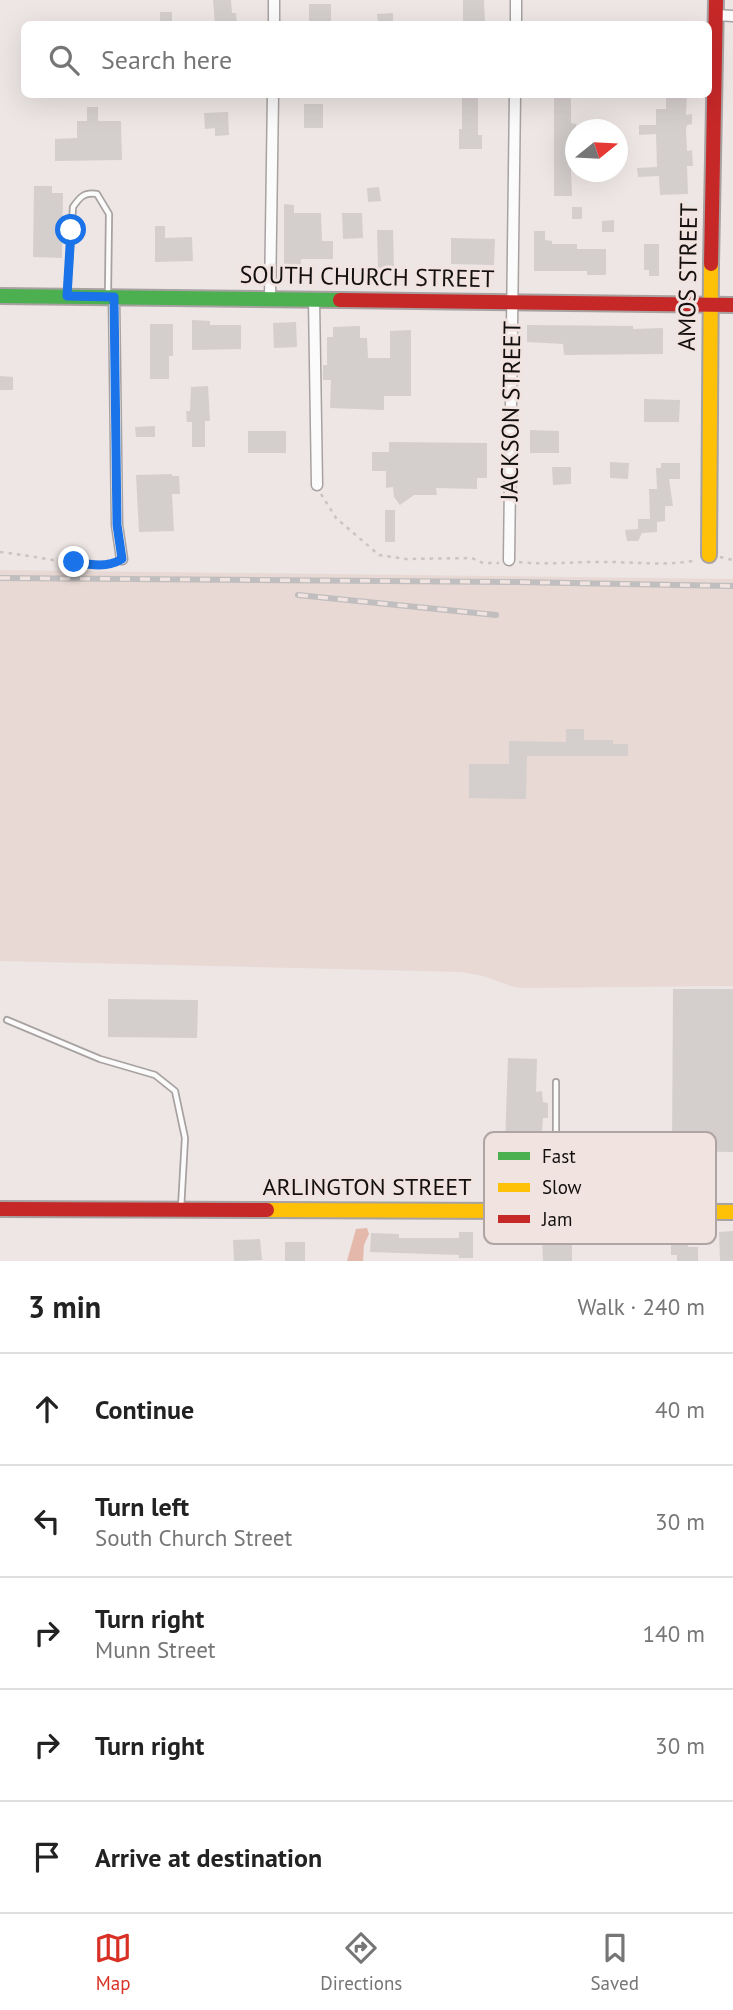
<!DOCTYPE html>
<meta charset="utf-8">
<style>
:root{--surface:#fff;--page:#f2f2f2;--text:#222;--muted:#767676;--line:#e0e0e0;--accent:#d93025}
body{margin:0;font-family:"PT Sans",sans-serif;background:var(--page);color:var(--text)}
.compass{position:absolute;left:565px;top:119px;width:63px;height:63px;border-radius:50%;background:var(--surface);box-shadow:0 7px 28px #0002;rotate:72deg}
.stop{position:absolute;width:21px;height:21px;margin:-16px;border:5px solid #1a73e8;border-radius:50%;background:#fff}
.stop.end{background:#1a73e8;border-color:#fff;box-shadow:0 2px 7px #0008}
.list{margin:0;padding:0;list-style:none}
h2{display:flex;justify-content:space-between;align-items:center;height:91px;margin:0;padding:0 28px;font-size:30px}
h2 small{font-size:23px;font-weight:400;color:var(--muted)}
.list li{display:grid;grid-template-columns:46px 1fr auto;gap:21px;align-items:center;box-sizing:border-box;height:112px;padding:0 28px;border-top:2px solid var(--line)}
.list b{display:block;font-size:26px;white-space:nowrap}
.list p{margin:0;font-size:23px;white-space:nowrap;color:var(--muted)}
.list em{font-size:23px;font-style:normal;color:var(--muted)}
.icon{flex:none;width:38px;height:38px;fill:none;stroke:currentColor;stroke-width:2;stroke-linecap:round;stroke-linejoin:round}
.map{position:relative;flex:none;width:733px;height:1261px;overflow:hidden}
.search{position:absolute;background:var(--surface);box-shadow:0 7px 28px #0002;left:21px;right:21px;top:21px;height:77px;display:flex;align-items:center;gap:18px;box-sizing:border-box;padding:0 24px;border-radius:10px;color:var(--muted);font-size:26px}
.sheet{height:651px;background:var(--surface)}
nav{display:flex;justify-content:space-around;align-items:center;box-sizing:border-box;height:98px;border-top:2px solid var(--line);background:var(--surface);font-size:19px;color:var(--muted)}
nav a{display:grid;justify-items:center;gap:4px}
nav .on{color:var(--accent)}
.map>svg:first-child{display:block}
</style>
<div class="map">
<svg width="733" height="1261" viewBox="0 0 733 1261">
<rect width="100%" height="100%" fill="#ede6e4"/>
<path fill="#e8d9d4" d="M 0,570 L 733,579 L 733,986 L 524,988 L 514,987 L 483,976 L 461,972 L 0,961 Z"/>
<path fill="#e5b8ac" d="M 367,1228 L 369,1234 L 364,1245 L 363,1261 L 347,1261 L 356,1229 Z"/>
<path fill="#d4cecd" d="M 213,0 L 231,0 L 232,13 L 236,13 L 237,24 L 215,24 Z
M 463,0 L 484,0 L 485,24 L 463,24 Z
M 309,4 L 331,4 L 331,24 L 309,24 Z
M 160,12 L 172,12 L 172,23 L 160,23 Z
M 393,13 L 393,24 L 378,24 L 377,14 Z
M 554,94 L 571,94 L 571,123 L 576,124 L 576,144 L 570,144 L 572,196 L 554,196 Z
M 666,94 L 687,94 L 686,115 L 692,114 L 692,124 L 687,125 L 686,129 L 687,151 L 692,150 L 693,166 L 687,166 L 688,194 L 660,195 L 659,176 L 638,177 L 637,168 L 657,167 L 656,134 L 639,135 L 639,125 L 656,125 L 656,109 L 666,109 Z
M 462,98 L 478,98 L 478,135 L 482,135 L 482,149 L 459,149 L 459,129 L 462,129 Z
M 304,104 L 323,104 L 323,128 L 304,128 Z
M 87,107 L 98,107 L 98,121 L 121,121 L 122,160 L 55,161 L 55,139 L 77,138 L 77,121 L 87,121 Z
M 228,112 L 229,135 L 215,136 L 215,128 L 205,129 L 204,113 Z
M 34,186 L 52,186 L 52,193 L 63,193 L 62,258 L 33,257 Z
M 379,187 L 381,201 L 368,202 L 367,188 Z
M 284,204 L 294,205 L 294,213 L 321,213 L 322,241 L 333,241 L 333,259 L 301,259 L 301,267 L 284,267 Z
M 572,207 L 582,207 L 582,219 L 572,219 Z
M 342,213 L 362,213 L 363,238 L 343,239 Z
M 614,220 L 614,232 L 602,232 L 602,221 Z
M 155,226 L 165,226 L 165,238 L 192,237 L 193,261 L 155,262 Z
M 377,230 L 393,230 L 394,268 L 378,268 Z
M 534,231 L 545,231 L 545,240 L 552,241 L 552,244 L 577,244 L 577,249 L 606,249 L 606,275 L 587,275 L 587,271 L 534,271 Z
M 451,238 L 495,239 L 494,265 L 451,264 Z
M 644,244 L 659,244 L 659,276 L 649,276 L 649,270 L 644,270 Z
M 192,320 L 210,321 L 210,325 L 241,325 L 241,349 L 192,350 Z
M 296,322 L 297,347 L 274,348 L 273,323 Z
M 150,324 L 173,324 L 173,356 L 169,356 L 169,379 L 150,379 Z
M 527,325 L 633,326 L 633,329 L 663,328 L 663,354 L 564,355 L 563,344 L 527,342 Z
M 360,326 L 360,338 L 367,338 L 368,358 L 390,358 L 390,331 L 411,330 L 411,396 L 384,396 L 384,410 L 330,408 L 331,380 L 323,380 L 323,365 L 327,365 L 327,337 L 333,337 L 333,327 Z
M 0,376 L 13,377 L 13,390 L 0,390 Z
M 208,386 L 210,421 L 205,421 L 205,447 L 192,447 L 192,422 L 187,422 L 186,411 L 190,411 L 191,387 Z
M 644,399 L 680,400 L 679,422 L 644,422 Z
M 155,426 L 155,437 L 136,437 L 135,427 Z
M 530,430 L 559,431 L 559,453 L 530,453 Z
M 248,431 L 286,431 L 286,453 L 248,453 Z
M 389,442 L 487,443 L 487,478 L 477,478 L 477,489 L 436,488 L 437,495 L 414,495 L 400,505 L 394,497 L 393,487 L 386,488 L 386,471 L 372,471 L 372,452 L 389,452 Z
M 610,462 L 629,463 L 628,479 L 610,478 Z
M 661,463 L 680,463 L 680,479 L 669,479 L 673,506 L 665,506 L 665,521 L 657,522 L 657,532 L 642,533 L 638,541 L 627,541 L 625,530 L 638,529 L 638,519 L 650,519 L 649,489 L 657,489 L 656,468 L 661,468 Z
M 552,467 L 571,467 L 571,484 L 553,485 Z
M 172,474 L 172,476 L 179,476 L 180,494 L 172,494 L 174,531 L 139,532 L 136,475 Z
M 385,510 L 395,510 L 395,542 L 385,542 Z
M 566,729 L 584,729 L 584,740 L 613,740 L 613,744 L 628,744 L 628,756 L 527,756 L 526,799 L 469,798 L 469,764 L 509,764 L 509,741 L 566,742 Z
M 673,989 L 733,989 L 733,1152 L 672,1151 Z
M 108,999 L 198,1000 L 197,1038 L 108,1037 Z
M 508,1058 L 537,1059 L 536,1092 L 542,1091 L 543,1102 L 548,1103 L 548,1118 L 543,1118 L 541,1146 L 505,1144 Z
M 733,1231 L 733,1261 L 720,1261 L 719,1232 Z
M 459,1232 L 473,1232 L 473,1258 L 459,1258 L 459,1255 L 370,1252 L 371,1233 L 399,1234 L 399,1238 L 459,1238 Z
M 542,1233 L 558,1233 L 558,1239 L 572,1239 L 572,1261 L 543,1261 Z
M 671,1233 L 687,1233 L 688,1247 L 698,1247 L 698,1261 L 677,1261 L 677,1255 L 671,1255 Z
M 260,1239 L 262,1260 L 234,1261 L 233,1240 Z
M 285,1242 L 305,1242 L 305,1261 L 285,1261 Z"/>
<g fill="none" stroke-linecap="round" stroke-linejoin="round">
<defs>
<path id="lane" d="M 67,294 L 73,207 C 80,197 84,192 97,194 L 109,214 L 108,293
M 7,1020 L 100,1059 L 155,1075 L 175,1091 L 185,1138 L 181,1208
M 556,1082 L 556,1210"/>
<path id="street" d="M 716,15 L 733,16
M 274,24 L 274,0
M 516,24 L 516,0
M 114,297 L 117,525 L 122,559
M 270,299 L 273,94
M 314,300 L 317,485
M 509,560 L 515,94"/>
<path id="fast" d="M 0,296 L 340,300"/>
<path id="slow" d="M 709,555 L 711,264
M 267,1210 L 733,1212"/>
<path id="jam" d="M 711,264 L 716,0
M 340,300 L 733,305
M 0,1209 L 267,1210"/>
</defs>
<use href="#lane" stroke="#a7a2a1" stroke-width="8"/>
<use href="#street" stroke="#a7a2a1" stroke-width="13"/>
<use href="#fast" stroke="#a7a2a1" stroke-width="18"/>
<use href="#slow" stroke="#a7a2a1" stroke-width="18"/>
<use href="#jam" stroke="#a7a2a1" stroke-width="18"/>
<path stroke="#c8c5c4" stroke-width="2.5" stroke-dasharray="3.5 5" stroke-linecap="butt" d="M 321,494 L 336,518 L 379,555 L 406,559 L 472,558 L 483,563 L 499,563
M 0,552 C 39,556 75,567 114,564
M 720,557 L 733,560
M 519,562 C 545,565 569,562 595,562 C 629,561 664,567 697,560"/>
<use href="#lane" stroke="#fcfbfb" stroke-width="4.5"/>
<use href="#street" stroke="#fcfbfb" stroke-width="10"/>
<use href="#fast" stroke="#4caf50" stroke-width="14"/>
<use href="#slow" stroke="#ffc107" stroke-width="14"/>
<use href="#jam" stroke="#c62828" stroke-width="14"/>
<defs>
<path id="rail" d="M 0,578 L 517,582 L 733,586
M 298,595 L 496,615"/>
</defs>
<use href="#rail" stroke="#c0bebe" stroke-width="6"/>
<use href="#rail" stroke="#f1e4e0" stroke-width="3.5" stroke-dasharray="10" stroke-linecap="butt"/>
</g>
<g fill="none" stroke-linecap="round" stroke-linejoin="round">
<path stroke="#1a73e8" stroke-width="9" d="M 71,230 L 67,296 L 114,297 L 117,525 L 122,559 C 107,568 91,565 74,562"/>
</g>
<g text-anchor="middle" stroke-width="6" stroke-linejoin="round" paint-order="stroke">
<g font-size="24" fill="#14100f" stroke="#f1e4e0">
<text transform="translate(367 277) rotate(1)" y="8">SOUTH CHURCH STREET</text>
<text transform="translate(688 277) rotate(-89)" y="8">AMOS STREET</text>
<text transform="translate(511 411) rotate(-89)" y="8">JACKSON STREET</text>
<text x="367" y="1195">ARLINGTON STREET</text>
</g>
</g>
<rect x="484" y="1132" width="232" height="112" rx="10" fill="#f1e4e0" stroke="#afa4a1" stroke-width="2"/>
<rect x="498" y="1152" width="32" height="8" fill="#4caf50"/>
<rect x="498" y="1183" width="32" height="9" fill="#ffc107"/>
<rect x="498" y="1215" width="32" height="8" fill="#c62828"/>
<g font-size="19" fill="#14100f">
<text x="542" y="1163">Fast</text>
<text x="542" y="1194">Slow</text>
<text x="542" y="1226">Jam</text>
</g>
</svg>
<svg class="compass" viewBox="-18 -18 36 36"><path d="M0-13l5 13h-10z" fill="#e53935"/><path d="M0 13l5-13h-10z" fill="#767676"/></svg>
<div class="stop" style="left:71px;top:230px"></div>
<div class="stop end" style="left:74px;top:562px"></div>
<div class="search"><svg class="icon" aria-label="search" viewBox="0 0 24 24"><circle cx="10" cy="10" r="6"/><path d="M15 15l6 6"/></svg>Search here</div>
</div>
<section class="sheet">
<h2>3 min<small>Walk · 240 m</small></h2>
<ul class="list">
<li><svg class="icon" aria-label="ahead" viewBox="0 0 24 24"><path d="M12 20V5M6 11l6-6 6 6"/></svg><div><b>Continue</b></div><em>40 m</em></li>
<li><svg class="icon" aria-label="left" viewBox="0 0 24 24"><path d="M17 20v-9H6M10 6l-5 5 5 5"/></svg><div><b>Turn left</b><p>South Church Street</p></div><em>30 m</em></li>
<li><svg class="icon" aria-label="right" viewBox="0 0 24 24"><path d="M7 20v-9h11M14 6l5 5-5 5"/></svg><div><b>Turn right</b><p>Munn Street</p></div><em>140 m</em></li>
<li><svg class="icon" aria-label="right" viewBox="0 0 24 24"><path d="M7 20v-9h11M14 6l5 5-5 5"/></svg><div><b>Turn right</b></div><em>30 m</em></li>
<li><svg class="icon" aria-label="arrive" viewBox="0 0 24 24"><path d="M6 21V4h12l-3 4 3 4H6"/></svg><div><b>Arrive at destination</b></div></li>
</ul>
</section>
<nav>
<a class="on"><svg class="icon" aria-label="map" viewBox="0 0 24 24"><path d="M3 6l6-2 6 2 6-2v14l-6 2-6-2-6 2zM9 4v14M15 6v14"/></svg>Map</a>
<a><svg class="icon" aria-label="directions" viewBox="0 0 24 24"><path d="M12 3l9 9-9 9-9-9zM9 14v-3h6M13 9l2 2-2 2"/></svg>Directions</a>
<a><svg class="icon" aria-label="saved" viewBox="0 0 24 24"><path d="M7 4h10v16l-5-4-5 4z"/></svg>Saved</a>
</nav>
